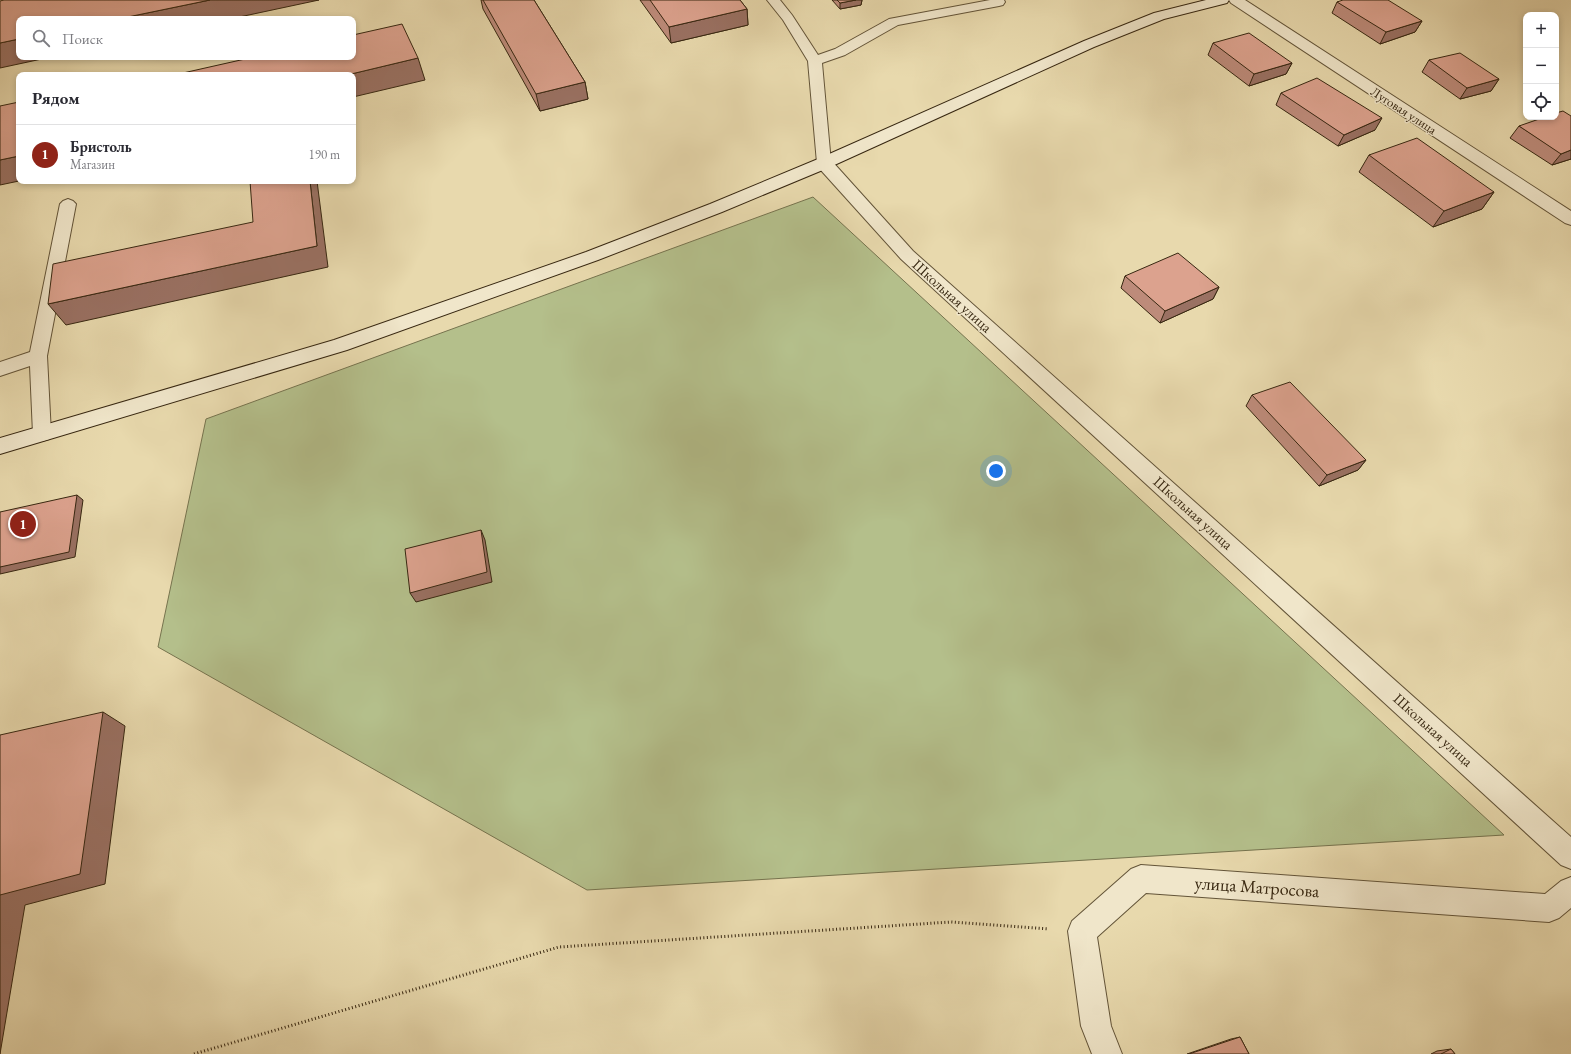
<!DOCTYPE html>
<html lang="ru">
<meta charset="utf-8">
<style>
:root{--surface:#fff;--page:#f2f2f3;--text:#2b2b33;--muted:#7c7c81;--line:#e1e1e2;--accent:#8f2418}
body{margin:0;font-family:"EB Garamond",serif;background:var(--page);color:var(--text)}
.controls{position:absolute;right:12px;top:12px;display:grid;overflow:hidden;border-radius:8px;box-shadow:0 2px 6px #0003}
.controls button{width:36px;height:36px;display:grid;place-items:center;padding:0;border:0;border-bottom:1px solid var(--line);background:var(--surface);color:var(--text);font:20px sans-serif}
.you{position:absolute;left:996px;top:471px;width:14px;height:14px;margin:-10px;border:3px solid #fff;border-radius:50%;background:#1a73e8;box-shadow:0 0 0 6px #1a73e833}
.badge{display:grid;place-items:center;width:26px;height:26px;border-radius:50%;background:var(--accent);color:#fff;font-size:13px;font-weight:700}
.pin{position:absolute;translate:-50% -50%;border:2px solid #fff;box-shadow:0 1px 4px #0006}
.list{margin:0;padding:0;list-style:none}
h2{display:flex;justify-content:space-between;align-items:center;height:52px;margin:0;padding:0 16px;font-size:17px}
h2 small{font-size:13px;font-weight:400;color:var(--muted)}
.list li{display:grid;grid-template-columns:26px 1fr auto;gap:12px;align-items:center;box-sizing:border-box;height:60px;padding:0 16px;border-top:1px solid var(--line)}
.list b{display:block;font-size:15px;white-space:nowrap}
.list p{margin:0;font-size:13px;white-space:nowrap;color:var(--muted)}
.list em{font-size:13px;font-style:normal;color:var(--muted)}
.icon{flex:none;width:22px;height:22px;fill:none;stroke:currentColor;stroke-width:2;stroke-linecap:round;stroke-linejoin:round}
.map{position:relative;flex:none;width:1571px;height:1054px;overflow:hidden}
.search{position:absolute;background:var(--surface);box-shadow:0 2px 6px #0003;left:16px;top:16px;width:340px;height:44px;display:flex;align-items:center;gap:10px;box-sizing:border-box;padding:0 14px;border-radius:8px;color:var(--muted);font-size:15px}
.panel{position:absolute;background:var(--surface);box-shadow:0 2px 6px #0003;left:16px;top:72px;width:340px;height:112px;border-radius:8px}
.map>svg:first-child{display:block}
</style>
<div class="map">
<svg width="1571" height="1054" viewBox="0 0 1571 1054">
<rect width="100%" height="100%" fill="#e8d9ad"/>
<filter id="stains"><feTurbulence type="fractalNoise" baseFrequency=".005" numOctaves="4"/><feColorMatrix values="0 0 0 0 .2 0 0 0 0 .09 0 0 0 0 .02 0 0 0 .5 -.17"/></filter>
<radialGradient id="worn" r=".72"><stop offset=".6" stop-color="#630" stop-opacity="0"/><stop offset="1" stop-color="#630" stop-opacity=".3"/></radialGradient>
<path fill="#b4bf8b" stroke="#76734e" d="M 813,197 L 1504,835 L 587,890 L 158,647 L 206,419 Z"/>
<g fill="none" stroke-linecap="round" stroke-linejoin="round">
<defs>
<path id="lane" d="M 767,0 L 780,0 L 792,15 L 818,55 L 835,49 L 889,19 L 990,0 L 1004,0 L 1005,2 L 1003,5 L 999,6 L 898,25 L 845,55 L 822,63 L 831,163 L 829,166 L 824,168 L 819,166 L 817,163 L 808,61 L 783,20 Z
M 68,199 L 73,201 L 76,204 L 47,356 L 51,434 L 49,439 L 42,441 L 35,439 L 33,434 L 30,366 L 0,376 L 0,362 L 30,352 L 60,204 L 63,201 Z"/>
<path id="street" d="M 1229,0 L 1245,0 L 1571,211 L 1571,225 L 1565,223 L 1231,3 Z
M 824,158 L 830,159 L 913,251 L 1571,837 L 1571,869 L 1561,865 L 901,259 L 818,167 L 816,163 L 818,159 Z
M 1141,865 L 1545,894 L 1561,881 L 1571,877 L 1571,908 L 1559,918 L 1549,922 L 1146,893 L 1097,937 L 1111,1026 L 1122,1054 L 1092,1054 L 1081,1026 L 1068,931 L 1072,921 L 1131,869 Z"/>
<path id="secondary" d="M 1206,0 L 1229,0 L 1227,3 L 1164,19 L 1094,47 L 830,167 L 722,212 L 598,260 L 347,350 L 0,454 L 0,438 L 334,340 L 586,252 L 710,204 L 818,159 L 1084,41 L 1154,13 Z"/>
</defs>
<use href="#lane" stroke="#635438" stroke-width="2"/>
<use href="#street" stroke="#635438" stroke-width="2"/>
<use href="#secondary" stroke="#372711" stroke-width="2"/>
<path stroke="#372711" stroke-width="3" stroke-dasharray="1 2.5" stroke-linecap="butt" d="M 194,1054 L 559,947 L 951,922 L 1049,929"/>
<use href="#lane" fill="#f0e6ca" fill-rule="evenodd"/>
<use href="#street" fill="#f0e6ca" fill-rule="evenodd"/>
<use href="#secondary" fill="#f0e6ca" fill-rule="evenodd"/>
</g>
<path fill="#bd8b7a" stroke="#372711" d="M 481,0 L 534,0 L 585,82 L 588,99 L 540,111 L 483,9 Z
M 640,0 L 740,0 L 747,9 L 748,25 L 671,43 Z
M 832,0 L 862,0 L 861,5 L 840,9 Z
M 1337,2 L 1422,21 L 1415,32 L 1380,44 L 1332,13 Z
M 1213,43 L 1292,63 L 1286,74 L 1249,86 L 1208,55 Z
M 1429,60 L 1499,79 L 1491,91 L 1460,99 L 1422,72 Z
M 1281,93 L 1375,130 L 1338,146 L 1276,105 Z
M 1519,126 L 1571,159 L 1552,165 L 1510,138 Z
M 1369,155 L 1494,192 L 1482,209 L 1433,227 L 1359,172 Z
M 1125,276 L 1219,287 L 1213,299 L 1160,323 L 1121,288 Z
M 1252,395 L 1366,460 L 1358,470 L 1319,486 L 1246,406 Z
M 1240,1037 L 1249,1054 L 1187,1054 L 1231,1039 Z
M 1451,1049 L 1455,1054 L 1431,1054 L 1437,1051 Z"/>
<path fill="#9a7163" stroke="#372711" d="M 210,0 L 319,0 L 230,19 L 118,19 Z
M 856,0 L 862,0 L 861,5 L 840,9 L 840,3 Z
M 747,9 L 748,25 L 671,43 L 669,27 Z
M 1422,21 L 1415,32 L 1380,44 L 1386,32 Z
M 19,39 L 19,57 L 51,57 L 0,68 L 0,43 Z
M 418,58 L 425,80 L 353,97 L 353,75 L 347,75 Z
M 1292,63 L 1286,74 L 1249,86 L 1254,74 Z
M 1499,79 L 1491,91 L 1460,99 L 1467,88 Z
M 585,82 L 588,99 L 540,111 L 536,94 Z
M 1382,118 L 1375,130 L 1338,146 L 1344,135 Z
M 1571,150 L 1571,159 L 1552,165 L 1561,154 Z
M 19,156 L 19,181 L 0,185 L 0,160 Z
M 310,181 L 317,181 L 328,267 L 66,325 L 48,304 L 317,246 Z
M 1494,192 L 1482,209 L 1433,227 L 1444,211 Z
M 1219,287 L 1213,299 L 1160,323 L 1165,311 Z
M 1366,460 L 1358,470 L 1319,486 L 1327,475 Z
M 77,495 L 83,500 L 75,557 L 0,574 L 0,567 Z
M 481,530 L 485,540 L 492,582 L 416,602 L 410,593 Z
M 103,712 L 125,726 L 105,884 L 25,905 L 0,1054 L 0,895 Z"/>
<path fill="#dca28e" stroke="#372711" d="M 4,0 L 210,0 L 118,19 L 19,19 L 19,39 L 0,43 L 0,1 Z
M 483,0 L 534,0 L 585,82 L 536,94 Z
M 650,0 L 740,0 L 747,9 L 669,27 Z
M 837,0 L 856,0 L 840,3 Z
M 1343,0 L 1388,0 L 1422,21 L 1386,32 L 1337,2 Z
M 402,24 L 418,58 L 347,75 L 174,75 L 254,57 L 353,57 L 353,35 Z
M 1249,33 L 1292,63 L 1254,74 L 1213,43 Z
M 1460,53 L 1499,79 L 1467,88 L 1429,60 Z
M 1317,78 L 1382,118 L 1344,135 L 1281,93 Z
M 19,102 L 19,156 L 0,160 L 0,106 Z
M 1563,111 L 1571,116 L 1571,150 L 1561,154 L 1519,126 L 1545,117 L 1556,117 L 1556,113 Z
M 1417,138 L 1494,192 L 1444,211 L 1369,155 Z
M 250,181 L 310,181 L 317,246 L 48,304 L 53,264 L 253,222 Z
M 1178,253 L 1219,287 L 1165,311 L 1125,276 Z
M 1290,382 L 1366,460 L 1327,475 L 1252,395 Z
M 77,495 L 69,552 L 0,567 L 0,512 Z
M 481,530 L 487,572 L 410,593 L 405,549 Z
M 103,712 L 80,874 L 0,895 L 0,735 Z
M 1240,1037 L 1249,1054 L 1189,1054 Z
M 1451,1049 L 1455,1054 L 1441,1054 Z"/>
<g text-anchor="middle" stroke-width="3" stroke-linejoin="round" paint-order="stroke">
<g font-size="13" fill="#372711" stroke="#f0e6ca">
<text transform="translate(1404 110) rotate(33)" y="5">Луговая улица</text>
</g>
<g font-size="15" fill="#372711" stroke="#f0e6ca">
<text transform="translate(952 296) rotate(42)" y="5">Школьная улица</text>
<text transform="translate(1193 513) rotate(42)" y="5">Школьная улица</text>
<text transform="translate(1433 730) rotate(42)" y="5">Школьная улица</text>
</g>
<g font-size="18" fill="#372711" stroke="#f0e6ca">
<text transform="translate(1257 887) rotate(4)" y="6">улица Матросова</text>
</g>
</g>
<rect width="100%" height="100%" filter="url(#stains)"/>
<rect width="100%" height="100%" fill="url(#worn)"/>
</svg>
<div class="controls">
<button>+</button>
<button>−</button>
<button><svg class="icon" aria-label="locate" viewBox="0 0 24 24"><circle cx="12" cy="12" r="6"/><path d="M12 2v4M12 18v4M2 12h4M18 12h4"/></svg></button>
</div>
<div class="you"></div>
<div class="pin badge" style="left:23px;top:524px">1</div>
<div class="search"><svg class="icon" aria-label="search" viewBox="0 0 24 24"><circle cx="10" cy="10" r="6"/><path d="M15 15l6 6"/></svg>Поиск</div>
<section class="panel">
<h2>Рядом<small></small></h2>
<ul class="list">
<li><span class="badge">1</span><div><b>Бристоль</b><p>Магазин</p></div><em>190 m</em></li>
</ul>
</section>
</div>
